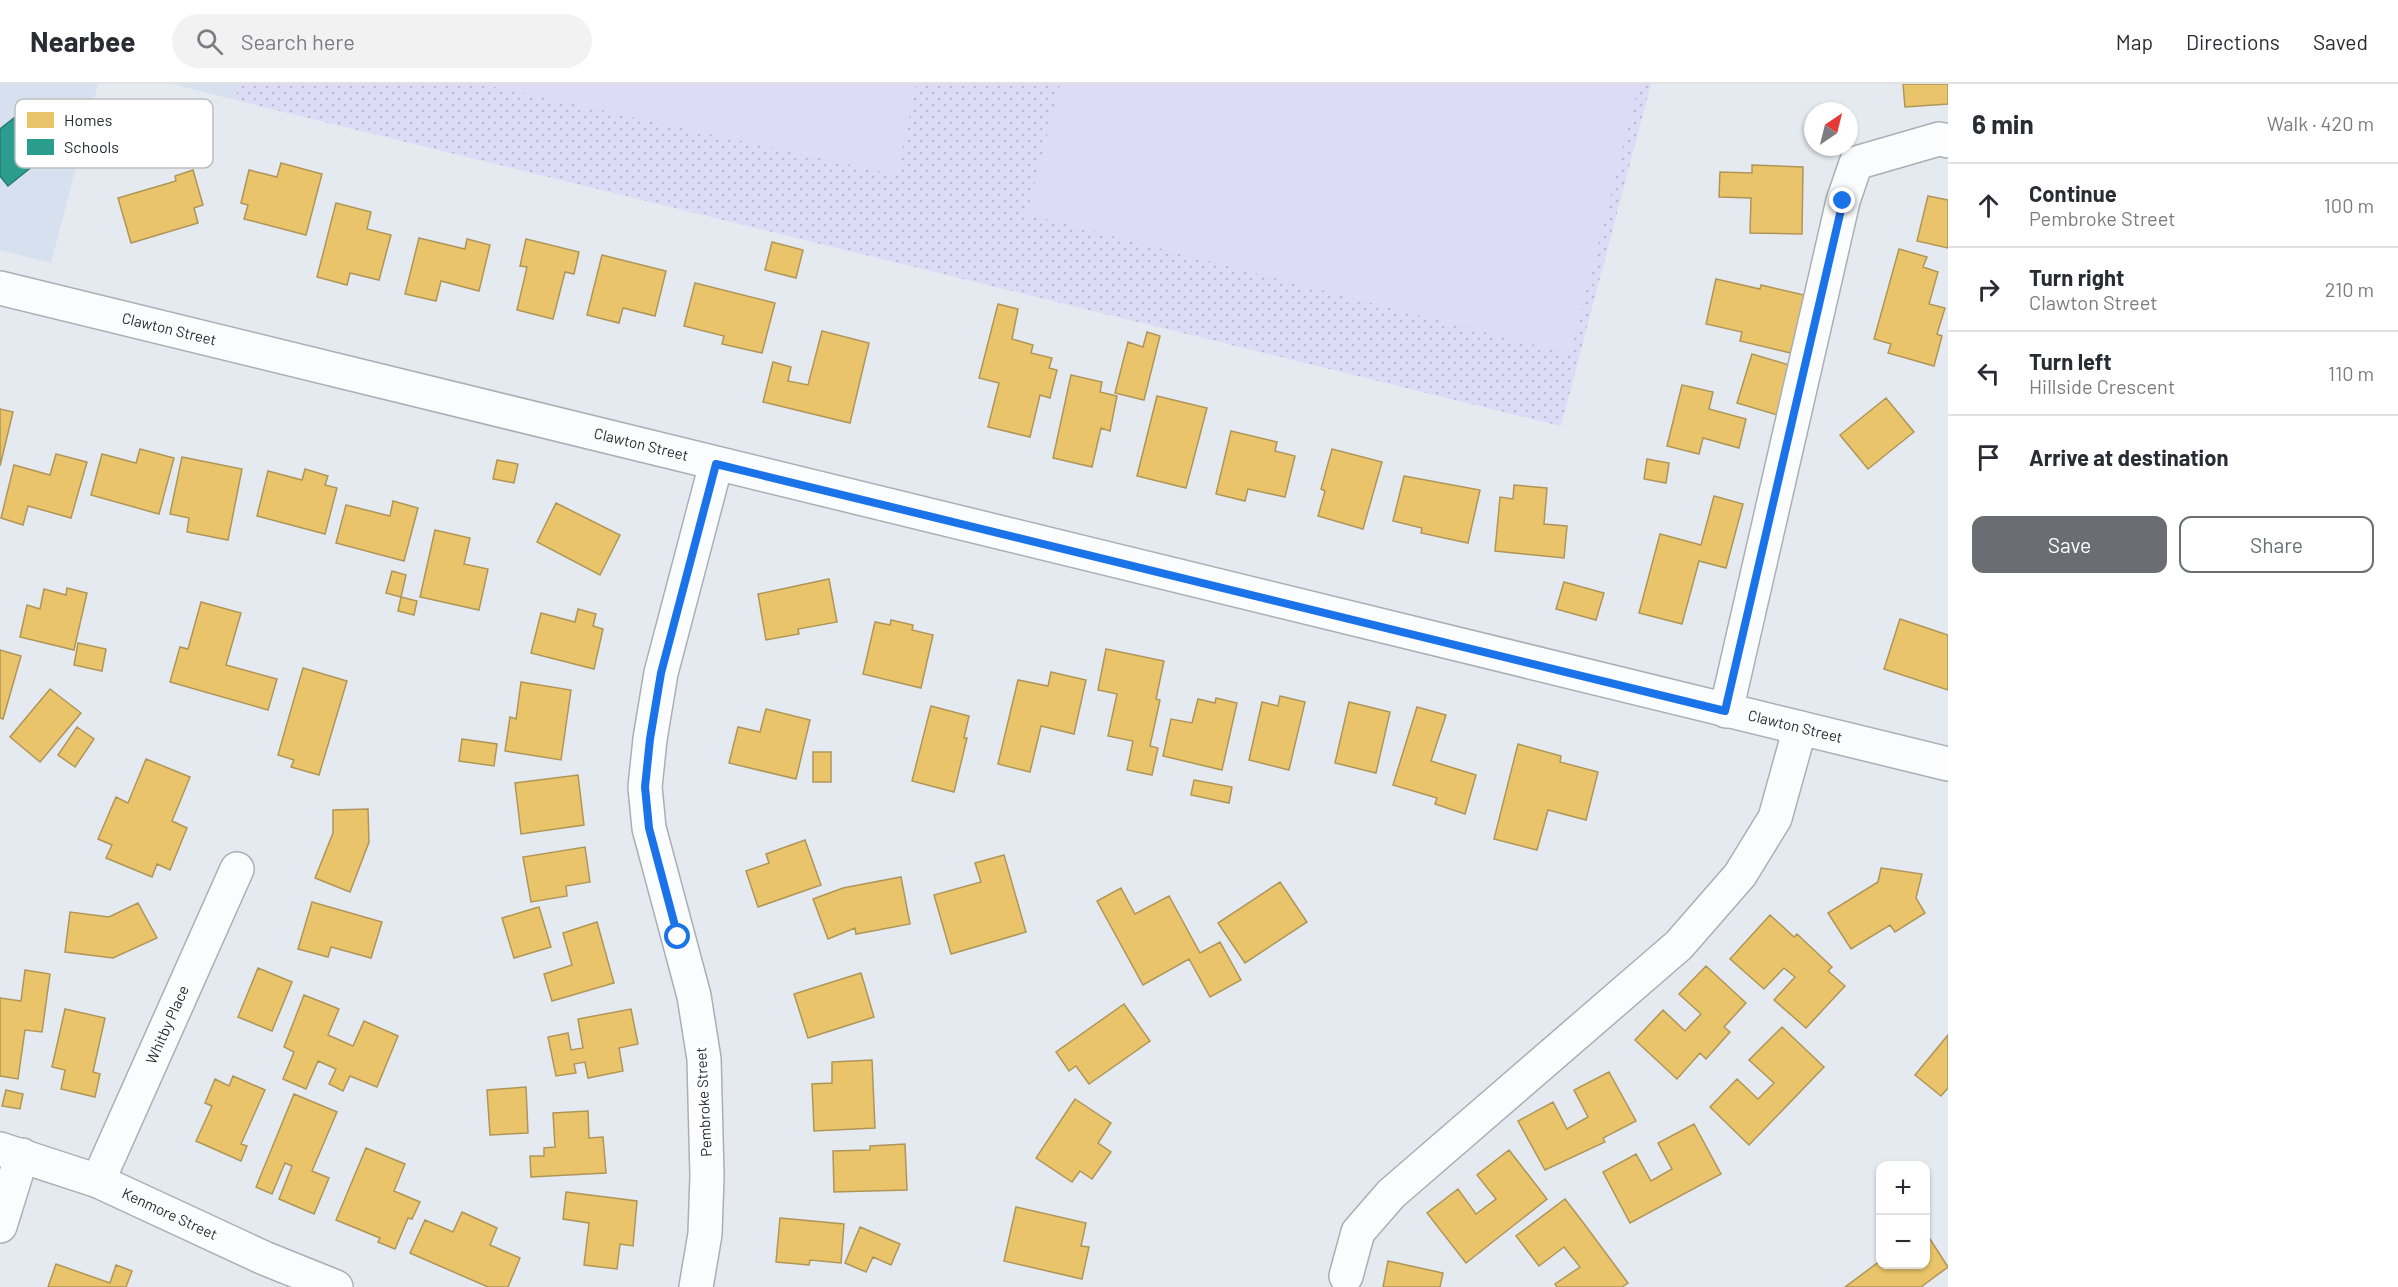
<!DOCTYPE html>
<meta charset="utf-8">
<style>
:root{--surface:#fff;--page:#f2f2f3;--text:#2b2b33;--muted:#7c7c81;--line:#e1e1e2;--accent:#6a6e73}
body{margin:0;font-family:Barlow,sans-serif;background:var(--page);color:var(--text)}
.controls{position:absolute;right:18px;bottom:18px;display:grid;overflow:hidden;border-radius:12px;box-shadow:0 2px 4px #0004}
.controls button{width:54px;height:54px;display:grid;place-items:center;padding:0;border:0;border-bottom:2px solid var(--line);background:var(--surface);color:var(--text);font:30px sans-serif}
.compass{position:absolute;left:1804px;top:18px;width:54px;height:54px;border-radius:50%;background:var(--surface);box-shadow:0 2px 4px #0004;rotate:35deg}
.stop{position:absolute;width:18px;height:18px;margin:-14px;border:4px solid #1a73e8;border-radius:50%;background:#fff}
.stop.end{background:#1a73e8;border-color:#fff;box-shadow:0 2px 6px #0008}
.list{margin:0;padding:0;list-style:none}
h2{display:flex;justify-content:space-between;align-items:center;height:78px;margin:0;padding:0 24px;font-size:26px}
h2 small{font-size:20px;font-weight:400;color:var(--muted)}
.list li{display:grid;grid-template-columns:39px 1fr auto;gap:18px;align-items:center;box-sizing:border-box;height:84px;padding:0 24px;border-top:2px solid var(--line)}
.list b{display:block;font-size:22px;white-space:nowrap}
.list p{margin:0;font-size:20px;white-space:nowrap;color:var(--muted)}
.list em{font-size:20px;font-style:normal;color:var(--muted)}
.actions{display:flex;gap:12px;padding:18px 24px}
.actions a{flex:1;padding:14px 0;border:2px solid var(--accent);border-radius:12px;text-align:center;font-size:21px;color:var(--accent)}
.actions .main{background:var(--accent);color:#fff}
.icon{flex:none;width:33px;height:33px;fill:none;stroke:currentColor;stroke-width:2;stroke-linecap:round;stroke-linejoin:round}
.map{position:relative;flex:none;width:1948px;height:1203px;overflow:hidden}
header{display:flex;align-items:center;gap:36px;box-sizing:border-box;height:84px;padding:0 30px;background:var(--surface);border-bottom:2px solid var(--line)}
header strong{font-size:28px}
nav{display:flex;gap:33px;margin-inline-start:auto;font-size:21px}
.search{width:420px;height:54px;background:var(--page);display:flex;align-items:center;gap:15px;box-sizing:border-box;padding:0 21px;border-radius:33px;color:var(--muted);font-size:22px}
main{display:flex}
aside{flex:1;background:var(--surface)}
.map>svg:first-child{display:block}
</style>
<header>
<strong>Nearbee</strong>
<div class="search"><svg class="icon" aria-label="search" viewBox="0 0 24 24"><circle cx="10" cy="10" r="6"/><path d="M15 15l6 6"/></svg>Search here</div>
<nav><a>Map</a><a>Directions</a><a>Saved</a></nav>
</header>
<main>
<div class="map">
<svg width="1948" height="1203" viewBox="0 0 1948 1203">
<defs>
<pattern id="grass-dots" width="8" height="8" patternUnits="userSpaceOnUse" patternTransform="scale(1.5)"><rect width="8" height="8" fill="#dedbf7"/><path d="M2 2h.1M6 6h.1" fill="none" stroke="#bebcd4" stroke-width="1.8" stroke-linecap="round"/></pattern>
</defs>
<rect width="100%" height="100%" fill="#e5eaf0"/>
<path fill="#d7e0ee" d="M 0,0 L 98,0 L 51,179 L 0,166 Z
M 173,0 L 239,0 L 235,16 Z"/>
<path fill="url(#grass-dots)" d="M 239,0 L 1651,0 L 1561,342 L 235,16 Z"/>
<path fill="#dedbf7" d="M 482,0 L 916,0 L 897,91 Z
M 1060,0 L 1639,0 L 1570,270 L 1027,130 Z"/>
<path fill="#e9c46a" stroke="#af9658" stroke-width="1.5" d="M 1903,0 L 1948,0 L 1948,20 L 1905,23 Z
M 281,79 L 322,90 L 306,151 L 244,135 L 248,121 L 241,119 L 249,86 L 277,93 Z
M 1752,81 L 1803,83 L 1802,150 L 1750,149 L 1751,114 L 1719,113 L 1720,88 L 1752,89 Z
M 193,86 L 203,121 L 194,124 L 198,139 L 131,159 L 118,114 L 176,97 L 175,92 Z
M 1928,112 L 1948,116 L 1948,164 L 1917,157 Z
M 336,119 L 371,128 L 367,145 L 391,151 L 379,196 L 350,189 L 347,201 L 317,193 Z
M 419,154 L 465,165 L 467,155 L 490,161 L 479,207 L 441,197 L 436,217 L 405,210 Z
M 526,155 L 579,168 L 574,190 L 565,188 L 553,235 L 517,226 L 527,183 L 520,182 Z
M 772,158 L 803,166 L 796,194 L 765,186 Z
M 1899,165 L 1927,173 L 1923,183 L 1938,188 L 1929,220 L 1945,224 L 1937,250 L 1942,252 L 1934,282 L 1888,269 L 1891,260 L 1874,255 Z
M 602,171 L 666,187 L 655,232 L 623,224 L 619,239 L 587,231 Z
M 1716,195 L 1760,205 L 1761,201 L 1804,211 L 1791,269 L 1740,257 L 1742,248 L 1706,240 Z
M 695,199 L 775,219 L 762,269 L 722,260 L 724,252 L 684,242 Z
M 998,220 L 1018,225 L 1012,255 L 1033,261 L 1031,269 L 1052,274 L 1049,284 L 1057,286 L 1050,314 L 1040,311 L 1030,353 L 988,343 L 999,299 L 979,294 Z
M 822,247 L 869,259 L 850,339 L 763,318 L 773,278 L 791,283 L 788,297 L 808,301 Z
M 1147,248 L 1160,252 L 1144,316 L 1115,309 L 1128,258 L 1143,263 Z
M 1752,270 L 1799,284 L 1784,333 L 1737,319 Z
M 1071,291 L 1102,298 L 1100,308 L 1117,312 L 1110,347 L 1101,344 L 1092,383 L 1053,374 Z
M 1682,301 L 1713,308 L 1709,325 L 1746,335 L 1739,364 L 1703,354 L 1699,370 L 1667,362 Z
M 1157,312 L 1207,324 L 1186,404 L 1137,392 Z
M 1886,314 L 1914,348 L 1868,385 L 1840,351 Z
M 0,325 L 13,328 L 0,382 Z
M 1231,347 L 1277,358 L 1275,367 L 1295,372 L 1285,413 L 1248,405 L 1245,417 L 1216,410 Z
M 140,365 L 174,374 L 159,430 L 91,411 L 102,370 L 136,379 Z
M 1332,365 L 1382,378 L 1363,445 L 1318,432 L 1325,407 L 1321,405 Z
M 56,370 L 87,378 L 71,434 L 28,422 L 23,441 L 1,434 L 14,381 L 50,391 Z
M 182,373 L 242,385 L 228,456 L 187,448 L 189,434 L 170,430 Z
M 1647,375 L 1669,379 L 1666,399 L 1644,395 Z
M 497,376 L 518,380 L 514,399 L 493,395 Z
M 305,385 L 328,392 L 325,401 L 337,404 L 325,450 L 257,432 L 268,387 L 302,396 Z
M 1404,392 L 1480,406 L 1468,459 L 1421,449 L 1422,444 L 1393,437 Z
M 1514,401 L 1547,404 L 1544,440 L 1567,442 L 1564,474 L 1495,467 L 1500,413 L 1513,415 Z
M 1714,412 L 1743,420 L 1726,484 L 1699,477 L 1682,540 L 1639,529 L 1660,450 L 1701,461 Z
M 393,417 L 418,424 L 404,477 L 336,459 L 346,421 L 390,432 Z
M 556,419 L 620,451 L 600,491 L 537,458 Z
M 435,446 L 470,454 L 464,480 L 488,485 L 479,526 L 420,513 Z
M 392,487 L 406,491 L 401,513 L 386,509 Z
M 829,495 L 837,538 L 798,545 L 799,550 L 766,556 L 758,510 Z
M 1564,498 L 1604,509 L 1596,536 L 1556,525 Z
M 67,504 L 87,509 L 74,566 L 20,553 L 27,521 L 40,525 L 44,505 L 66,511 Z
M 401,513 L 417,517 L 414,531 L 398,527 Z
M 201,518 L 241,529 L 226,581 L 277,595 L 268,626 L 170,598 L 180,563 L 188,565 Z
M 578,525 L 596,530 L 593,542 L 603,545 L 594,585 L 531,569 L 541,529 L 575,538 Z
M 1900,535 L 1948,551 L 1948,606 L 1884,585 Z
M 891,536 L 913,541 L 912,546 L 933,551 L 921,604 L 863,590 L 875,538 L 890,541 Z
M 78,559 L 106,565 L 102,587 L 74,581 Z
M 1106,565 L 1164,577 L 1156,615 L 1160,616 L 1150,662 L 1158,664 L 1152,691 L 1127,686 L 1133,657 L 1108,652 L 1117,610 L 1098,606 Z
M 0,566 L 21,572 L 3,635 L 0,634 Z
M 303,584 L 347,597 L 319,691 L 291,683 L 294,676 L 278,671 Z
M 1051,588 L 1086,596 L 1074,650 L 1041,642 L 1030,688 L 998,680 L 1018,596 L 1048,602 Z
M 521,598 L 571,606 L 561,676 L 505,667 L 510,633 L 516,635 Z
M 50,605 L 81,629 L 40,678 L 10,653 Z
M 1280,612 L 1305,618 L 1289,686 L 1249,676 L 1262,618 L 1278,622 Z
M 1216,614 L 1237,619 L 1222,686 L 1163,672 L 1171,635 L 1192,639 L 1198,615 L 1215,619 Z
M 1349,618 L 1390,628 L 1376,689 L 1335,679 Z
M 931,622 L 969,632 L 964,654 L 967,654 L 954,708 L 912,697 Z
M 1417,623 L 1446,631 L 1431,677 L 1476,691 L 1465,730 L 1435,720 L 1437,714 L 1393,701 Z
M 766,625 L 810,636 L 796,695 L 729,679 L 738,643 L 760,648 Z
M 77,643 L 94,655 L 75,683 L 58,671 Z
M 462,655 L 497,660 L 494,682 L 459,677 Z
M 1518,660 L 1561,672 L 1560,678 L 1598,688 L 1586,736 L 1548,726 L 1537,766 L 1494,755 Z
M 813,668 L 831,668 L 831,698 L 813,698 Z
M 146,675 L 190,693 L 172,737 L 187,744 L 170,786 L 157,780 L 152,793 L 106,774 L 112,761 L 98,755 L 116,713 L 128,719 Z
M 578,691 L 584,741 L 521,750 L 515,699 Z
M 1194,696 L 1232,703 L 1229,719 L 1191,711 Z
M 368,725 L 369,758 L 350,808 L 315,794 L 333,749 L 333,726 Z
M 805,756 L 821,801 L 758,823 L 746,787 L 769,779 L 766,770 Z
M 585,763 L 590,798 L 566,802 L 567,812 L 531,818 L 523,773 Z
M 1004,771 L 1026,848 L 951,870 L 934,811 L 981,798 L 975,779 Z
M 1881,784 L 1922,790 L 1916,814 L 1925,829 L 1895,848 L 1890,841 L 1851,865 L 1828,829 L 1878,798 Z
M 901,793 L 910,840 L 856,850 L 855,844 L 828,855 L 813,815 L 843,804 Z
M 1280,798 L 1307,838 L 1245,879 L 1218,839 Z
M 1121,804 L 1135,830 L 1169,812 L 1200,869 L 1220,858 L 1241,896 L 1210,913 L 1189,875 L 1143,901 L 1097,817 Z
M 312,818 L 382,838 L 371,874 L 331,863 L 328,873 L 298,865 Z
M 138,819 L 157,854 L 113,874 L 65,868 L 70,828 L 109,833 Z
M 539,823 L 551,863 L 514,874 L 502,834 Z
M 1770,831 L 1794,853 L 1797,850 L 1832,883 L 1828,887 L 1845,902 L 1806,944 L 1774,916 L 1795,893 L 1784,884 L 1764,905 L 1730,875 Z
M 597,838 L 614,899 L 552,917 L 544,890 L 572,881 L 563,849 Z
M 1706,882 L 1746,919 L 1724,943 L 1730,948 L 1706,975 L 1700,969 L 1677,995 L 1635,956 L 1663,926 L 1685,947 L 1701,930 L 1679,910 Z
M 258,884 L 292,898 L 272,947 L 238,933 Z
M 25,886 L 50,890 L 42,948 L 25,946 L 18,995 L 0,992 L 0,914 L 21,917 Z
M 861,889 L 874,933 L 808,954 L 794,910 Z
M 304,911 L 339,925 L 328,951 L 353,962 L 364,937 L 398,952 L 377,1003 L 350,992 L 343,1007 L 329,1000 L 336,985 L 318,977 L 306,1005 L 283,995 L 294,968 L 284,963 Z
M 1124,920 L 1150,957 L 1089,1000 L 1076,982 L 1069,987 L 1056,968 Z
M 65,925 L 105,934 L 93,988 L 100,990 L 95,1013 L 61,1005 L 65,986 L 52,983 Z
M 631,925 L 638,960 L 619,964 L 623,987 L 588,994 L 585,978 L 574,980 L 576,989 L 556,992 L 548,953 L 568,949 L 571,966 L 583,964 L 578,935 Z
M 1782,943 L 1824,983 L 1749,1061 L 1710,1023 L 1737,995 L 1758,1015 L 1774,999 L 1749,976 Z
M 1948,951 L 1948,1004 L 1941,1012 L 1915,991 Z
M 872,976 L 875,1044 L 814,1047 L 812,1000 L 832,999 L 832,978 Z
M 1609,988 L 1636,1037 L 1603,1054 L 1605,1058 L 1545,1086 L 1518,1037 L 1553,1018 L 1567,1045 L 1588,1033 L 1574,1006 Z
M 233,992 L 265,1006 L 241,1060 L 247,1062 L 241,1077 L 196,1057 L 212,1022 L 205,1019 L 215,995 L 229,1002 Z
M 526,1003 L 528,1049 L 490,1051 L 487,1006 Z
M 6,1006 L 23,1010 L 20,1025 L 2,1022 Z
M 294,1010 L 337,1028 L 312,1087 L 329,1094 L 314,1130 L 279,1115 L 292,1082 L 285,1079 L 272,1110 L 256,1103 Z
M 1075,1015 L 1111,1039 L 1098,1059 L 1111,1068 L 1092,1095 L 1080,1087 L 1072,1098 L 1036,1074 Z
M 588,1027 L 589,1054 L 603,1053 L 606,1089 L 531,1093 L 530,1072 L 544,1072 L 544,1064 L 555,1063 L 553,1029 Z
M 1694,1040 L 1721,1090 L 1630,1139 L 1603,1088 L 1636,1070 L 1651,1097 L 1672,1085 L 1658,1059 Z
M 905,1060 L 907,1106 L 834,1108 L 833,1067 L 870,1066 L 870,1062 Z
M 366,1064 L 405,1080 L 394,1107 L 420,1118 L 412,1135 L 408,1134 L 395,1165 L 378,1158 L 380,1154 L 336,1136 Z
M 1509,1066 L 1547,1115 L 1466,1179 L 1427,1129 L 1458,1105 L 1476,1130 L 1496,1115 L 1477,1091 Z
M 566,1108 L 637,1117 L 633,1162 L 620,1160 L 617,1185 L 584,1181 L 589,1139 L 563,1135 Z
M 1565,1115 L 1582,1137 L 1628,1199 L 1622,1203 L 1557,1203 L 1555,1200 L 1580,1183 L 1564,1163 L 1539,1182 L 1516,1152 Z
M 1016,1123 L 1086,1139 L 1081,1162 L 1089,1163 L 1082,1195 L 1004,1177 Z
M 462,1128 L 497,1144 L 490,1161 L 520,1174 L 508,1203 L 488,1203 L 410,1169 L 425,1136 L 453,1148 Z
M 780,1134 L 844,1140 L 841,1179 L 810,1176 L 809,1181 L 776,1178 Z
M 860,1143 L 900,1160 L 891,1181 L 873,1173 L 866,1188 L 845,1179 Z
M 1926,1149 L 1948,1183 L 1921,1203 L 1845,1203 L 1880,1177 L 1880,1180 L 1926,1180 Z
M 1388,1177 L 1443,1189 L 1440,1203 L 1383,1203 Z
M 56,1180 L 110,1199 L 116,1181 L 132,1187 L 126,1203 L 48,1203 Z"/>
<path fill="#2a9d8f" stroke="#297b72" stroke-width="1.5" d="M 33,19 L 64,57 L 8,102 L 0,92 L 0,45 Z"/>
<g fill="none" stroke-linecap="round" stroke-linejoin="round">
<defs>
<g id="minor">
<path id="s1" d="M 0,204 L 1948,680"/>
<path d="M 1726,627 L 1843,117 L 1856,79 L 1939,55 L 1948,57"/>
<path id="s2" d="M 0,1065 L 98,1097 L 264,1174 L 336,1203"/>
<path id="s3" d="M 98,1097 L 237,785"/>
<path d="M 0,1142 L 22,1071"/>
<path d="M 1346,1192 L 1358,1148 L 1391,1110 L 1679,861 L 1740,791 L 1775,734 L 1800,644"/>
<path d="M 696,1203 L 705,1150 L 707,1092 L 704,975 L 694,912 L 649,744 L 645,703 L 650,655 L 661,589 L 716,380"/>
</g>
</defs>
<use href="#minor" stroke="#abafb4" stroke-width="36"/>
<use href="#minor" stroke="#fbfcfd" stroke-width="33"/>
</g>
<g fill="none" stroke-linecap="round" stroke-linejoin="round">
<path stroke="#1a73e8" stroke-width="8" d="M 678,853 L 649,744 L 645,703 L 650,655 L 661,589 L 716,380 L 1725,627 L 1843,117"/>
</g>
<g text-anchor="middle" stroke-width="6" stroke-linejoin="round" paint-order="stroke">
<g font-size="15" fill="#282b2f" stroke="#fff">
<text dy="5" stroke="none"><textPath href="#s1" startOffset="174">Clawton Street</textPath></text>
<text dy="5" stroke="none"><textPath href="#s1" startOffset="660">Clawton Street</textPath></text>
<text dy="5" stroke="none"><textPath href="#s1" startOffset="1848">Clawton Street</textPath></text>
<text dy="5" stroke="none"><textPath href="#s3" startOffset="171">Whitby Place</textPath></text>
<text transform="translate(704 1018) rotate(-93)" y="5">Pembroke Street</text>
<text dy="5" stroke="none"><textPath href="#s2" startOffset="182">Kenmore Street</textPath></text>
</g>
</g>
<rect x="15" y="15" width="198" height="69" rx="9" fill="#fff" stroke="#bebfc1" stroke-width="1.5"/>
<rect x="27" y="28" width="27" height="16" fill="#e9c46a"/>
<rect x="27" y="55" width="27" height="16" fill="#2a9d8f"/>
<g font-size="16" fill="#282b2f">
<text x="64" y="42">Homes</text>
<text x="64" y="69">Schools</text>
</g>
</svg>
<div class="controls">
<button>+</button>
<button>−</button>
</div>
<svg class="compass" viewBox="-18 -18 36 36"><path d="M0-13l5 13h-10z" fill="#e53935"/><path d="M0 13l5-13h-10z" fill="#7c7c81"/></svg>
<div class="stop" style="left:678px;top:853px"></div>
<div class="stop end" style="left:1843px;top:117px"></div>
</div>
<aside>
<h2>6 min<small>Walk · 420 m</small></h2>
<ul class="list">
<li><svg class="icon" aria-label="ahead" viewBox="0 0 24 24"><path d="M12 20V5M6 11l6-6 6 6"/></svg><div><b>Continue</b><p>Pembroke Street</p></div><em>100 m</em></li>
<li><svg class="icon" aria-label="right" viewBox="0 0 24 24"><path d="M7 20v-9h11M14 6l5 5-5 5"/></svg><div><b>Turn right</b><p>Clawton Street</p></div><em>210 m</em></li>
<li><svg class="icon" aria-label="left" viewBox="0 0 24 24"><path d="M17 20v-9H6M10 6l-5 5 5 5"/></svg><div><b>Turn left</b><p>Hillside Crescent</p></div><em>110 m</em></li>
<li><svg class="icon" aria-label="arrive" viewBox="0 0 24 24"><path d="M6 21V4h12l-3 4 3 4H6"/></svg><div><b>Arrive at destination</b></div></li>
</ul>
<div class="actions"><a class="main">Save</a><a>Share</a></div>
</aside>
</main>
